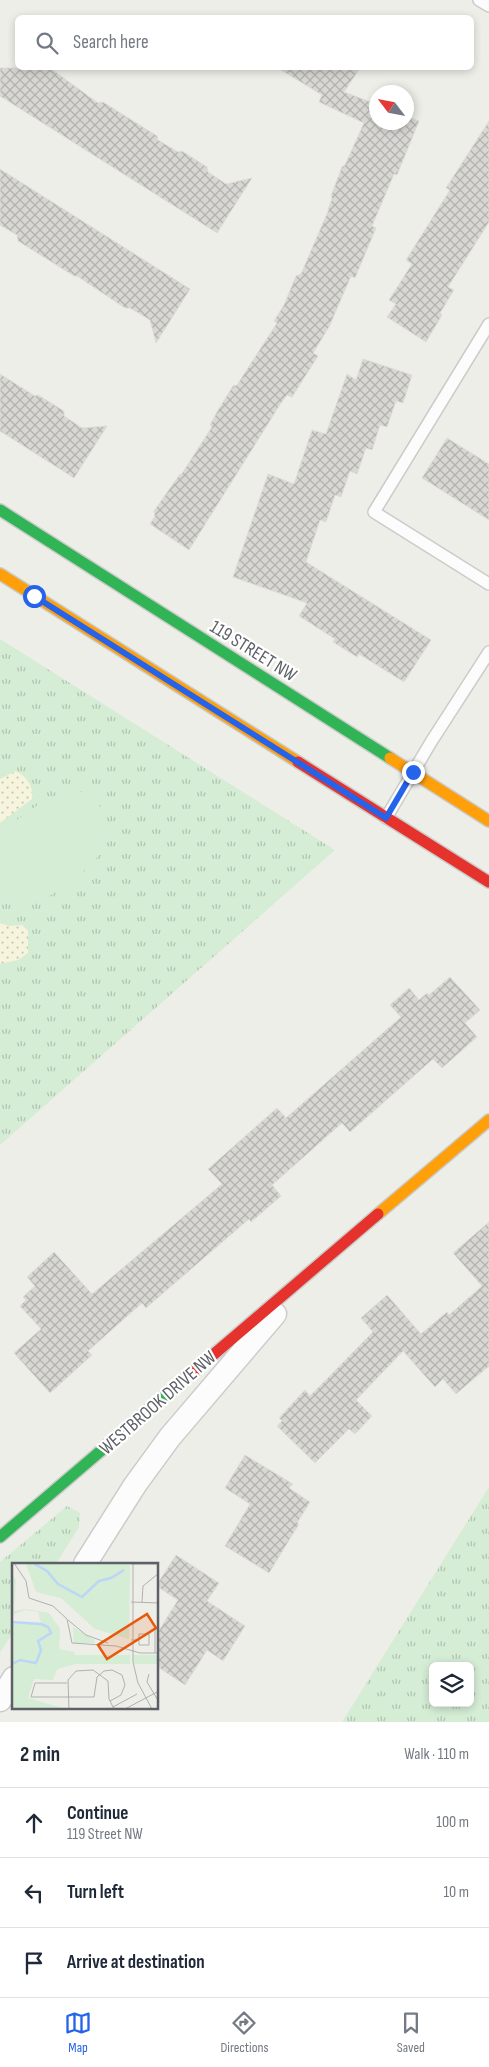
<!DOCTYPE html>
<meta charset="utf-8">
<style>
:root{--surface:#fff;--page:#f2f2f3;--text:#1f2937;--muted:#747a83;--line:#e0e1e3;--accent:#2563eb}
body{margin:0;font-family:"Sofia Sans Condensed",sans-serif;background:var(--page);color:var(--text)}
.controls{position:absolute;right:15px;bottom:15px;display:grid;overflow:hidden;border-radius:8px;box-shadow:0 2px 8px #0003}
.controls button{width:45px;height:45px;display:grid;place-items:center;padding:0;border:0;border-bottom:1px solid var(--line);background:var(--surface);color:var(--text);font:25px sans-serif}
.compass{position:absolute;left:369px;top:85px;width:45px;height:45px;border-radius:50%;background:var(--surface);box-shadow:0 2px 8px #0003;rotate:302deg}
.stop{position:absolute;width:15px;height:15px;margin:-11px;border:4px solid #2563eb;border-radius:50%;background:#fff}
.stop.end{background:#2563eb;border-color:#fff;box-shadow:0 1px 5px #0008}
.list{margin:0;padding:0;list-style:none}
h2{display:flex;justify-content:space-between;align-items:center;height:65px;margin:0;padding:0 20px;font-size:21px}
h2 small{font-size:16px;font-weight:400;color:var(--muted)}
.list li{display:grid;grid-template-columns:32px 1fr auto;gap:15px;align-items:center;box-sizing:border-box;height:70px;padding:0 20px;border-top:1px solid var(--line)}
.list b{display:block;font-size:19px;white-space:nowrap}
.list p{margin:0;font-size:16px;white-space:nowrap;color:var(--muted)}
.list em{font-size:16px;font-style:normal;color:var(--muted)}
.icon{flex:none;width:28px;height:28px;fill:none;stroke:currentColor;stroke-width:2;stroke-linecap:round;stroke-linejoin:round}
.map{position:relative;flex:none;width:489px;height:1722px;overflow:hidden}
.search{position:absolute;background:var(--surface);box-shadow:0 2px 8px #0003;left:15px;right:15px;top:15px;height:55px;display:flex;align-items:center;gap:12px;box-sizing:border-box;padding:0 18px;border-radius:8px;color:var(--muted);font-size:19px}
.sheet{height:275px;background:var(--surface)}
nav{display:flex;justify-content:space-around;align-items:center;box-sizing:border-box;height:70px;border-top:1px solid var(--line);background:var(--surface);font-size:14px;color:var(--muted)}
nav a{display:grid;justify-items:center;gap:2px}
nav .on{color:var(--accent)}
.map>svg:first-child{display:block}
</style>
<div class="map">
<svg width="489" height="1722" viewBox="0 0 489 1722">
<defs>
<pattern id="grass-tufts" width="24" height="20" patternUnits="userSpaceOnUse" patternTransform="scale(1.25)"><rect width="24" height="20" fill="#d5ecd5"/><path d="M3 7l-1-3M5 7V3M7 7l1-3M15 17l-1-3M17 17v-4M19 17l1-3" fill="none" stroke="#b0c3b1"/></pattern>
<pattern id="sand-dots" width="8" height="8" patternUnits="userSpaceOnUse" patternTransform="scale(1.25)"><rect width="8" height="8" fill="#f6f4dc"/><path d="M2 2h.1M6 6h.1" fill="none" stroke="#cac9b6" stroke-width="1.8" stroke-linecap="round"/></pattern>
<pattern id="building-cross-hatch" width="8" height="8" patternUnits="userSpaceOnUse" patternTransform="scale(1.25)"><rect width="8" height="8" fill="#d8d7d3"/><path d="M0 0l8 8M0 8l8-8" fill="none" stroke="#b2b2af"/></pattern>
</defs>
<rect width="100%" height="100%" fill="#eeeee8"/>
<path fill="url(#grass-tufts)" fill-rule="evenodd" d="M 0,639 L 335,850 L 0,1145 Z
M 489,1487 L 489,1722 L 342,1722 ZM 433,1666 L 470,1666 L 470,1703 L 433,1703 Z
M 67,1506 L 80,1513 L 79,1527 L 56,1564 L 14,1564 L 14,1631 L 0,1653 L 0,1562 Z"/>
<path fill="url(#sand-dots)" d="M 16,771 C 27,777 34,786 32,799 L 0,823 L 0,779 Z
M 0,923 L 9,926 L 22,925 L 28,931 L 28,953 L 18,960 L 0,964 Z"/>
<path fill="#d5ecd5" d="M 72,791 L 85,792 L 98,801 L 104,820 L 106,837 L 99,855 L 75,880 L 51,895 L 29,904 L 3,902 L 0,900 L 0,832 L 46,799 Z"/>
<path fill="url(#building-cross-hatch)" stroke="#deddd7" d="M 0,68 L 50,68 L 98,103 L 103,102 L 157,136 L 158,140 L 178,152 L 182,151 L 207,167 L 208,172 L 226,184 L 252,178 L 217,233 L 0,96 Z
M 278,68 L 360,68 L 344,92 L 376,104 L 376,122 L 406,122 L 406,116 L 419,121 L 397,175 L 394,174 L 372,226 L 376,228 L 355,278 L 351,276 L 329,327 L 313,353 L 318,356 L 292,397 L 287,395 L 281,403 L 189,550 L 150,524 L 155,516 L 154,511 L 180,474 L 181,475 L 212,427 L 210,425 L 217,412 L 233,386 L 237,385 L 277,323 L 274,321 L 284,305 L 296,276 L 301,274 L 329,209 L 328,209 L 332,199 L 331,196 L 342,167 L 345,165 L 364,123 L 319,102 L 322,95 Z
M 489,121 L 489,222 L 448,287 L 454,290 L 440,313 L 442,315 L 426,342 L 387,317 L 396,304 L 389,300 L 412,264 L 406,260 L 450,190 L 446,188 Z
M 0,169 L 190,289 L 156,343 L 150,320 L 130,308 L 125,308 L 77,276 L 74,276 L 18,241 L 17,235 L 0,225 Z
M 363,359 L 412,375 L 403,403 L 396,401 L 387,427 L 380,425 L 372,450 L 366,448 L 357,474 L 350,471 L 341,497 L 335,495 L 326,522 L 320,520 L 306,562 L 431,640 L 404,682 L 359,654 L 357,657 L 333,642 L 335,639 L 299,616 L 307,603 L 233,577 L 268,474 L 294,484 L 312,430 L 326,434 L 347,374 L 356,380 Z
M 0,374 L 35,396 L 38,395 L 64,411 L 64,416 L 82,428 L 107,426 L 74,478 L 0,431 Z
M 447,438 L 489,464 L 489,520 L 422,478 Z
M 450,977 L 480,1010 L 465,1023 L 477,1037 L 442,1068 L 433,1059 L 350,1132 L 342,1123 L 272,1185 L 281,1196 L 251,1222 L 249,1219 L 146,1308 L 142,1303 L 88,1351 L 92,1355 L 50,1393 L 14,1353 L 41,1329 L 20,1306 L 26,1300 L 23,1297 L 35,1286 L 27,1277 L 54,1252 L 92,1294 L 222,1184 L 208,1169 L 277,1108 L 286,1118 L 401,1017 L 390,1005 L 409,988 L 419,1000 L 427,993 L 429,995 Z
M 489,1222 L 489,1366 L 456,1394 L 443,1379 L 435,1387 L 403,1351 L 356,1400 L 372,1416 L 355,1434 L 349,1429 L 315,1463 L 277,1426 L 282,1421 L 279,1418 L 305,1390 L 310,1396 L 373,1332 L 361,1318 L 387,1295 L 421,1334 L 447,1312 L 449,1315 L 482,1286 L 453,1253 Z
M 245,1455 L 293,1484 L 289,1488 L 310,1502 L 297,1523 L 299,1524 L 269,1573 L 225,1546 L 250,1504 L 225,1488 Z
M 176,1555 L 219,1583 L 207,1601 L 245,1626 L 223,1661 L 207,1650 L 185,1685 L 158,1667 L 158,1632 L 178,1600 L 158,1587 L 158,1583 Z"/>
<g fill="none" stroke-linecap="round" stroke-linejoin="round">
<defs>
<path id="lane" d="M 479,0 L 489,6
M 489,324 L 374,512 L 489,584
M 386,818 L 431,742 L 489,652"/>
<path id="street" d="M 85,1564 L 135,1485 L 170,1437 L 275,1314
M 0,1700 L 14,1678"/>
<path id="fast" d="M 0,510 L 390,758
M 0,1537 L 186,1378"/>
<path id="slow" d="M 0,574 L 298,762
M 390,758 L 489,821
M 378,1214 L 489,1120"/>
<path id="jam" d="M 298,762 L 489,882
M 186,1378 L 378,1214"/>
</defs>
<use href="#lane" stroke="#cbccca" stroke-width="14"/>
<use href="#street" stroke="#cbccca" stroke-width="25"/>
<use href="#fast" stroke="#c9cac9" stroke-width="14"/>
<use href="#slow" stroke="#c9cac9" stroke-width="14"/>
<use href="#jam" stroke="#c9cac9" stroke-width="14"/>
<use href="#lane" stroke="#fcfcfc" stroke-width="11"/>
<use href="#street" stroke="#fcfcfc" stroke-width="22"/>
<use href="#fast" stroke="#30b455" stroke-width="11"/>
<use href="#slow" stroke="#ff9f0a" stroke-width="11"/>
<use href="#jam" stroke="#e5322d" stroke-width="11"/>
</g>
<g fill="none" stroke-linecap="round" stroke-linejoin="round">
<path stroke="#2563eb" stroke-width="6" d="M 34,596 L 386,818 L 413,772"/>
</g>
<g text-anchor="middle" stroke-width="4.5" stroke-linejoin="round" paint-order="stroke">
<g font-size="19" fill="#5d6067" stroke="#fff">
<text transform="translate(254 650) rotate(32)" y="7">119 STREET NW</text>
<text transform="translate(157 1402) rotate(-41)" y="7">WESTBROOK DRIVE NW</text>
</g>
</g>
<g transform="translate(12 1563)">
<rect width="146" height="146" fill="#eeeee8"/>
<path d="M 19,0 L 22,3 L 25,0 L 118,0 L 117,76 L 83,66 L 49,35 L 24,29 L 14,1 ZM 61,64 L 82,77 L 83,80 L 62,80 ZM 29,92 L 118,92 L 118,101 L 26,101 ZM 121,92 L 146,92 L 146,101 L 121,101 Z" fill="#d5ecd5"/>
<path d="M 0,10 L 4,17 L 2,48 L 14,46 L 37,50 L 48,66 L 47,86 L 63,89 L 62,94 L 35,93 L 32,94 L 64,98 L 64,101 L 45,106 L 41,117 L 22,116 L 16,135 L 54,146 L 0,146 L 0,59 L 29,60 L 26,49 L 13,47 L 0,52 Z" fill="#d5ecd5"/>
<path fill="none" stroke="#bcd6f8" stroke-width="2.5" d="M 21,0 L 35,8 L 46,21 L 70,34 L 87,18 L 99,15 L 112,7M 0,59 L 29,61 L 36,64 L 39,70 L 26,78 L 29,87 L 24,100 L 8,97 L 0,101"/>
<path fill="none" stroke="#b0b1b0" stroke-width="1" d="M 2,0 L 14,18 L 17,35 L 41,43 L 55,56 L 60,80 L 104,83M 121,0 L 121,99 L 126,120 L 140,146M 119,1 L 147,1M 119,39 L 147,40M 130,39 L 131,23 L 147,10M 56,57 L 74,72 L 96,80M 119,77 L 127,77 L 127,71 L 137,71 L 137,82 L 127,82 L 127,77M 104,83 L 128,90 L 147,90M 143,90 L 143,64 L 147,64M 137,111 L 135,119 L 147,139M 55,120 L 23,120 L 19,134 L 82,134 L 85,114 L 92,108 L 100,107 L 110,112 L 113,122 L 109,132 L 98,138M 101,144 L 125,131M 57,146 L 56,117 L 64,108 L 81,107 L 96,118 L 97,136 L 102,146M 113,146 L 147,128"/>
<path fill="#e8590c" fill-opacity="0.15" stroke="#e8590c" stroke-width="2.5" d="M 135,51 L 144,65 L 95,96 L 86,82 Z"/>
<rect width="146" height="146" fill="none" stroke="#5d6067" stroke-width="2.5"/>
</g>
</svg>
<div class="controls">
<button><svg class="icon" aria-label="layers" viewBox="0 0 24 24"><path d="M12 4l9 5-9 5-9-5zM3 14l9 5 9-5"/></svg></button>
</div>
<svg class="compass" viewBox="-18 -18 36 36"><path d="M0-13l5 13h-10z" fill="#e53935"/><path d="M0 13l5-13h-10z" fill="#747a83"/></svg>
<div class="stop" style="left:34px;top:596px"></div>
<div class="stop end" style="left:413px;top:772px"></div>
<div class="search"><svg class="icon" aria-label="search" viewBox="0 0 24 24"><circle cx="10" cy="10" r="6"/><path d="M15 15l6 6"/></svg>Search here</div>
</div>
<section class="sheet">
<h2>2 min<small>Walk · 110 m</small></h2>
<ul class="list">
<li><svg class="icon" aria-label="ahead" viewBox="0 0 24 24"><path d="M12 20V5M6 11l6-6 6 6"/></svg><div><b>Continue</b><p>119 Street NW</p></div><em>100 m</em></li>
<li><svg class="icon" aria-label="left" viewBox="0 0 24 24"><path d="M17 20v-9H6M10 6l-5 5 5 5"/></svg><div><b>Turn left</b></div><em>10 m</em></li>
<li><svg class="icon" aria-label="arrive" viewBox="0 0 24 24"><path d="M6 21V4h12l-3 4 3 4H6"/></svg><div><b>Arrive at destination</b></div></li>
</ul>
</section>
<nav>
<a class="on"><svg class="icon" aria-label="map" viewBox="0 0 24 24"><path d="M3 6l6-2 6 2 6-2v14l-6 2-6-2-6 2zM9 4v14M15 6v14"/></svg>Map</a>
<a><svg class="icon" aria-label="directions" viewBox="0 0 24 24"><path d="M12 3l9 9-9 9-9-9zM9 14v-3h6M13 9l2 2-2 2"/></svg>Directions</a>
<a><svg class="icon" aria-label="saved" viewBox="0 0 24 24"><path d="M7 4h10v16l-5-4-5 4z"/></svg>Saved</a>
</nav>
